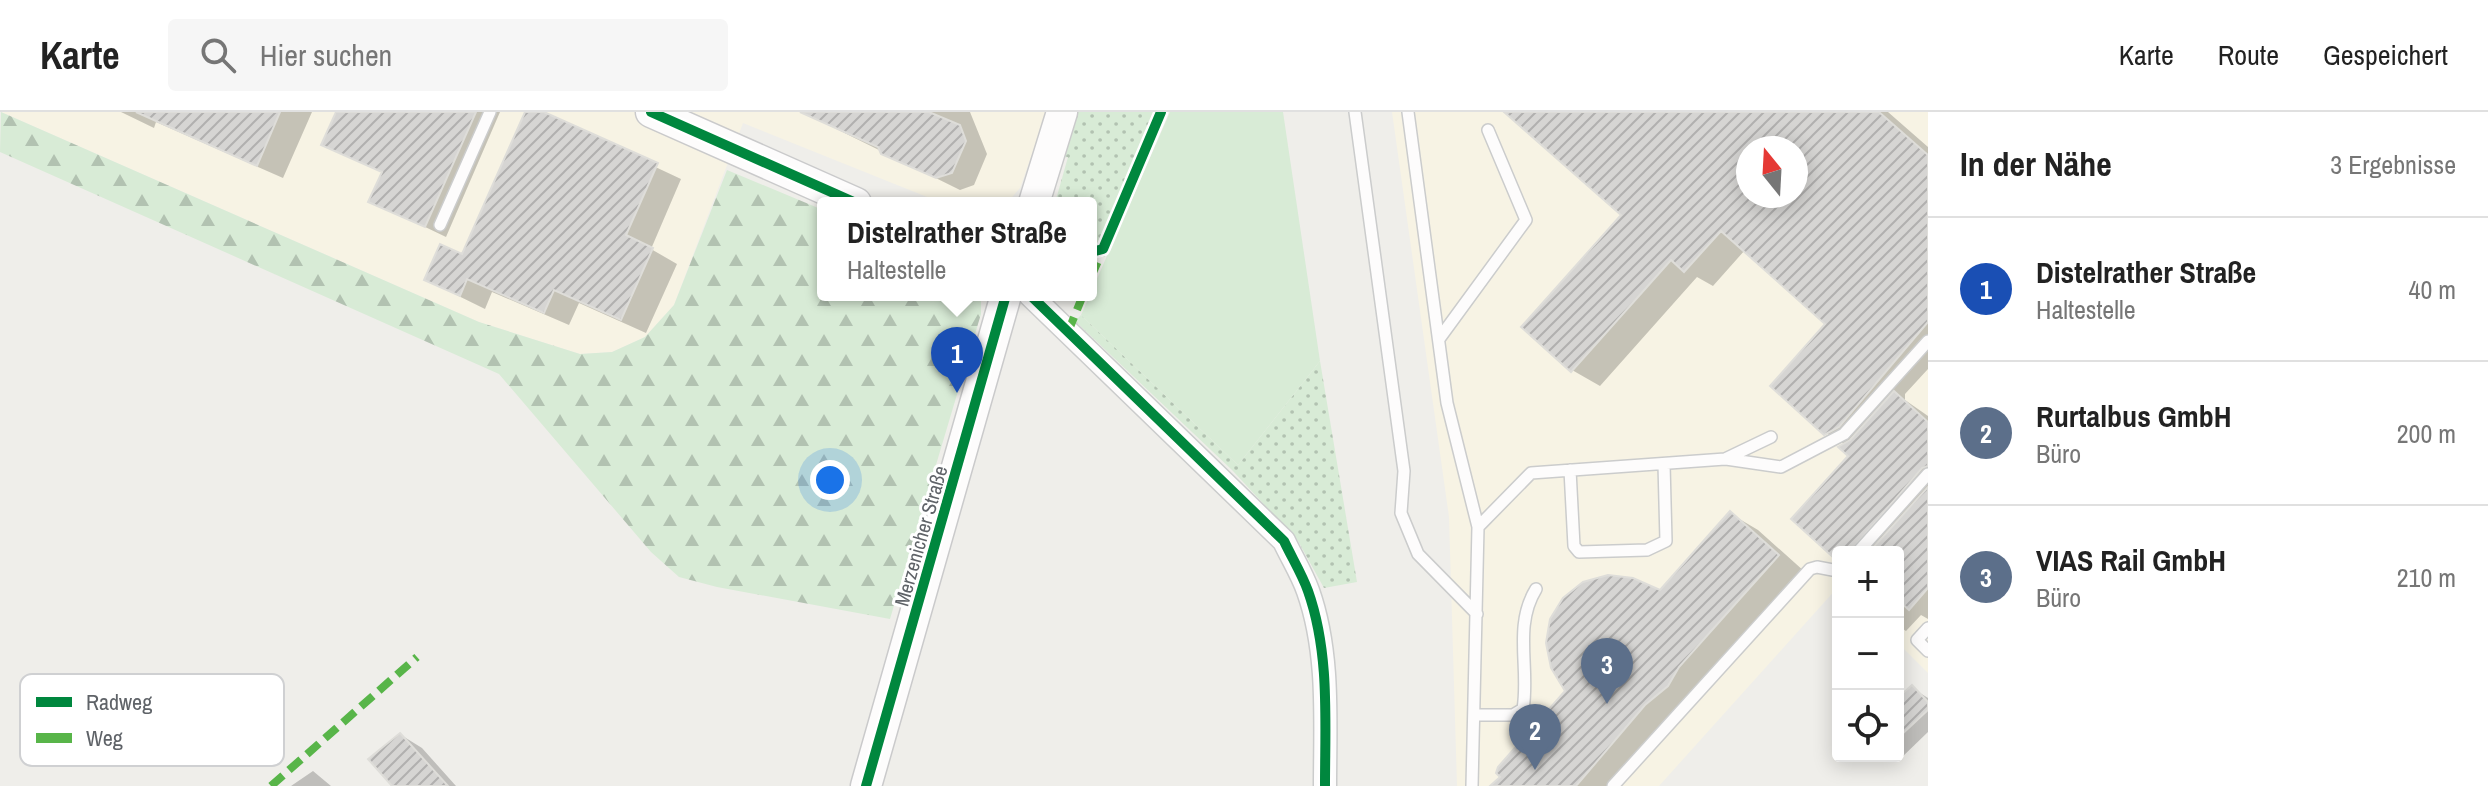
<!DOCTYPE html>
<html lang="de">
<meta charset="utf-8">
<style>
:root{--surface:#fff;--page:#f6f6f6;--text:#222;--muted:#767676;--line:#e0e0e0;--accent:#0f766e}
body{margin:0;font-family:"Archivo Narrow",sans-serif;background:var(--page);color:var(--text)}
.controls{position:absolute;right:24px;bottom:24px;display:grid;overflow:hidden;border-radius:8px;box-shadow:0 4px 20px #0003}
.controls button{width:72px;height:72px;display:grid;place-items:center;padding:0;border:0;border-bottom:2px solid var(--line);background:var(--surface);color:var(--text);font:40px sans-serif}
.compass{position:absolute;left:1736px;top:24px;width:72px;height:72px;border-radius:50%;background:var(--surface);box-shadow:0 4px 20px #0003;rotate:342deg}
.you{position:absolute;left:830px;top:368px;width:28px;height:28px;margin:-20px;border:6px solid #fff;border-radius:50%;background:#1a73e8;box-shadow:0 0 0 12px #1a73e833}
.badge{display:grid;place-items:center;width:52px;height:52px;border-radius:50%;background:var(--accent);color:#fff;font-size:26px;font-weight:700}
.pin{position:absolute;translate:-50% -66px;filter:drop-shadow(0 2px 4px #0008)}
.pin::after{content:'';position:absolute;top:42px;width:28px;height:24px;background:inherit;clip-path:polygon(0 0,100% 0,50% 100%)}
.popup{position:absolute;left:817px;top:85px;width:280px;height:104px;box-sizing:border-box;display:grid;place-content:center;border-radius:8px;background:var(--surface);filter:drop-shadow(0 2px 6px #0005);font-size:26px;white-space:nowrap;color:var(--muted)}
.popup b{font-size:30px;color:var(--text)}
.popup::after{content:'';position:absolute;left:50%;top:100%;margin-left:-16px;border:16px solid transparent;border-top-color:var(--surface)}
.list{margin:0;padding:0;list-style:none}
h2{display:flex;justify-content:space-between;align-items:center;height:104px;margin:0;padding:0 32px;font-size:34px}
h2 small{font-size:26px;font-weight:400;color:var(--muted)}
.list li{display:grid;grid-template-columns:52px 1fr auto;gap:24px;align-items:center;box-sizing:border-box;height:144px;padding:0 32px;border-top:2px solid var(--line)}
.list b{display:block;font-size:30px;white-space:nowrap}
.list p{margin:0;font-size:26px;white-space:nowrap;color:var(--muted)}
.list em{font-size:26px;font-style:normal;color:var(--muted)}
.icon{flex:none;width:44px;height:44px;fill:none;stroke:currentColor;stroke-width:2;stroke-linecap:round;stroke-linejoin:round}
.map{position:relative;flex:none;width:1928px;height:674px;overflow:hidden}
header{display:flex;align-items:center;gap:48px;box-sizing:border-box;height:112px;padding:0 40px;background:var(--surface);border-bottom:2px solid var(--line)}
header strong{font-size:38px}
nav{display:flex;gap:44px;margin-inline-start:auto;font-size:28px}
.search{width:560px;height:72px;background:var(--page);display:flex;align-items:center;gap:20px;box-sizing:border-box;padding:0 28px;border-radius:8px;color:var(--muted);font-size:30px}
main{display:flex}
aside{flex:1;background:var(--surface)}
.map>svg:first-child{display:block}
</style>
<header>
<strong>Karte</strong>
<div class="search"><svg class="icon" aria-label="search" viewBox="0 0 24 24"><circle cx="10" cy="10" r="6"/><path d="M15 15l6 6"/></svg>Hier suchen</div>
<nav><a>Karte</a><a>Route</a><a>Gespeichert</a></nav>
</header>
<main>
<div class="map">
<svg width="1928" height="674" viewBox="0 0 1928 674">
<defs>
<pattern id="grass-dots" width="8" height="8" patternUnits="userSpaceOnUse" patternTransform="scale(2)"><rect width="8" height="8" fill="#d8ebd6"/><path d="M2 2h.1M6 6h.1" fill="none" stroke="#b2c2b1" stroke-width="1.8" stroke-linecap="round"/></pattern>
<pattern id="forest-firs" width="22" height="20" patternUnits="userSpaceOnUse" patternTransform="scale(2)"><rect width="22" height="20" fill="#d8ebd6"/><path d="M5 1l3.5 6h-7zM16 11l3.5 6h-7z" fill="#b2c2b1"/></pattern>
<pattern id="building-hatch" width="6" height="6" patternUnits="userSpaceOnUse" patternTransform="scale(2)"><rect width="6" height="6" fill="#d6d5d3"/><path d="M-1 1l2-2M0 6l6-6M5 7l2-2" fill="none" stroke="#b1b0af"/></pattern>
</defs>
<rect width="100%" height="100%" fill="#efeeea"/>
<path fill="#f7f3e4" fill-rule="evenodd" d="M 1,0 L 1047,0 L 1020,76 L 1007,91 L 942,91 L 743,11 L 674,193 L 645,225 L 612,240 L 580,242 L 479,210 Z
M 1392,0 L 1928,0 L 1928,561 L 1898,531 L 1898,440 L 1838,440 L 1838,475 L 1659,674 L 1457,674 L 1449,405 ZM 1748,36 L 1796,36 L 1796,84 L 1748,84 Z"/>
<path fill="url(#grass-dots)" d="M 1075,0 L 1156,0 L 1091,153 L 1091,91 L 1055,91 L 1068,45 L 1061,46 Z
M 1081,203 L 1238,353 L 1320,249 L 1357,470 L 1324,476 L 1298,429 L 1232,358 L 1075,209 Z"/>
<path fill="url(#forest-firs)" d="M 1,0 L 479,210 L 580,242 L 612,240 L 645,225 L 674,193 L 727,58 L 823,98 L 823,183 L 981,183 L 981,202 L 890,507 L 717,475 L 679,465 L 651,440 L 499,262 L 0,40 Z"/>
<path fill="#d8ebd6" d="M 1170,0 L 1283,0 L 1320,249 L 1238,353 L 1081,203 Z"/>
<path fill="#0003" fill-rule="evenodd" d="M 121,0 L 312,0 L 283,66 L 156,10 L 154,16 Z
M 338,0 L 500,0 L 446,125 L 371,89 L 383,61 L 324,32 Z
M 528,0 L 538,0 L 681,67 L 651,137 L 677,152 L 646,221 L 579,191 L 569,213 L 492,180 L 485,197 L 426,168 L 463,145 Z
M 802,0 L 970,0 L 987,42 L 974,73 L 960,78 Z
M 1507,0 L 1888,0 L 1928,35 L 1928,257 L 1905,282 L 1905,288 L 1928,304 L 1928,507 L 1921,503 L 1906,519 L 1898,514 L 1898,440 L 1838,440 L 1838,447 L 1794,407 L 1851,343 L 1846,333 L 1826,321 L 1828,212 L 1745,138 L 1713,174 L 1697,165 L 1600,274 L 1572,258 L 1623,103 ZM 1748,36 L 1796,36 L 1796,84 L 1748,84 Z
M 1731,402 L 1758,418 L 1805,460 L 1615,674 L 1509,674 L 1660,481 Z
M 1912,576 L 1928,586 L 1928,620 L 1900,647 L 1896,644 L 1898,589 Z
M 401,623 L 422,636 L 456,674 L 395,674 Z
M 313,659 L 331,674 L 291,674 Z"/>
<path fill="url(#building-hatch)" stroke="#deddd9" stroke-width="2" fill-rule="evenodd" d="M 136,0 L 280,0 L 257,54 Z
M 336,0 L 476,0 L 425,115 L 368,90 L 382,60 L 321,33 Z
M 525,0 L 544,0 L 658,51 L 626,123 L 653,136 L 621,208 L 554,178 L 544,201 L 467,167 L 460,184 L 424,168 L 440,132 L 462,142 Z
M 800,0 L 929,0 L 960,13 L 966,29 L 952,61 L 936,66 L 881,42 L 878,35 Z
M 1504,0 L 1879,0 L 1928,43 L 1928,210 L 1839,315 L 1824,323 L 1770,274 L 1825,212 L 1721,119 L 1684,160 L 1671,148 L 1571,260 L 1521,215 L 1621,103 ZM 1748,36 L 1796,36 L 1796,84 L 1748,84 Z
M 1894,279 L 1928,310 L 1928,354 L 1922,356 L 1850,440 L 1838,440 L 1836,448 L 1791,407 L 1848,344 L 1838,335 L 1850,328 Z
M 1928,375 L 1928,476 L 1909,498 L 1898,488 L 1898,440 L 1869,440 Z
M 1730,399 L 1779,443 L 1679,555 L 1668,574 L 1645,593 L 1576,674 L 1490,674 L 1500,665 L 1496,661 L 1498,655 L 1565,579 L 1551,556 L 1546,531 L 1550,507 L 1563,486 L 1583,470 L 1608,463 L 1633,466 L 1660,478 Z
M 1912,573 L 1928,590 L 1928,598 L 1898,626 L 1898,586 Z
M 400,621 L 448,674 L 392,674 L 368,647 Z"/>
<g fill="none" stroke-linecap="round" stroke-linejoin="round">
<defs>
<path id="lane" d="M 1355,0 L 1404,359 L 1401,401 L 1418,442 L 1477,502
M 1408,0 L 1447,291 L 1478,415
M 440,113 L 490,0
M 1439,227 L 1526,108 L 1488,18
M 1726,347 L 1781,355 L 1844,322 L 1928,229
M 1570,358 L 1574,434 L 1579,440 L 1647,438 L 1666,429 L 1664,352
M 1858,440 L 1928,362
M 1928,516 L 1917,528 L 1928,539
M 1474,603 L 1513,603 L 1523,597 C 1530,557 1513,514 1536,477
M 1472,674 L 1478,415 L 1531,361 L 1725,347 L 1771,325
M 1613,674 L 1810,457 L 1817,455 L 1838,459"/>
<path id="street" d="M 1030,183 L 1284,429 C 1292,446 1302,462 1308,479 C 1330,541 1325,610 1325,674"/>
<path id="secondary" d="M 651,0 L 856,91
M 1034,91 L 1062,0
M 866,674 L 1006,183"/>
</defs>
<use href="#lane" stroke="#cbcccc" stroke-width="14"/>
<use href="#street" stroke="#cbcccc" stroke-width="25"/>
<use href="#secondary" stroke="#cacacb" stroke-width="33"/>
<use href="#lane" stroke="#fdfcfc" stroke-width="11"/>
<use href="#street" stroke="#fdfcfc" stroke-width="22"/>
<use href="#secondary" stroke="#fdfcfc" stroke-width="30"/>
<path stroke="#58b549" stroke-width="8" stroke-dasharray="16 8" stroke-linecap="butt" d="M 1091,165 L 1105,133
M 1068,220 L 1083,183
M 271,674 L 417,545"/>
<defs>
<path id="cycleway" d="M 651,0 L 856,91
M 1091,140 L 1103,137 L 1161,0
M 1030,183 L 1284,429 C 1292,446 1302,462 1308,479 C 1330,541 1325,610 1325,674
M 866,674 L 1006,183"/>
</defs>
<use href="#cycleway" stroke="#fff" stroke-width="15"/>
<use href="#cycleway" stroke="#00873e" stroke-width="10"/>
</g>
<g text-anchor="middle" stroke-width="6" stroke-linejoin="round" paint-order="stroke">
<g font-size="20" fill="#5f6368" stroke="#fff">
<text transform="translate(921 424) rotate(-74)" y="7">Merzenicher Straße</text>
</g>
</g>
<rect x="20" y="562" width="264" height="92" rx="12" fill="#fff" stroke="#cfd0d2" stroke-width="2"/>
<rect x="36" y="585" width="36" height="10" fill="#00873e"/>
<rect x="36" y="621" width="36" height="10" fill="#58b549"/>
<g font-size="22" fill="#5f6368">
<text x="86" y="598">Radweg</text>
<text x="86" y="634">Weg</text>
</g>
</svg>
<div class="controls">
<button>+</button>
<button>−</button>
<button><svg class="icon" aria-label="locate" viewBox="0 0 24 24"><circle cx="12" cy="12" r="6"/><path d="M12 2v4M12 18v4M2 12h4M18 12h4"/></svg></button>
</div>
<svg class="compass" viewBox="-18 -18 36 36"><path d="M0-13l5 13h-10z" fill="#e53935"/><path d="M0 13l5-13h-10z" fill="#767676"/></svg>
<div class="you"></div>
<div class="pin badge" style="left:957px;top:281px;background:#1a4fb4">1</div>
<div class="popup"><b>Distelrather Straße</b>Haltestelle</div>
<div class="pin badge" style="left:1535px;top:658px;background:#5c6f8a">2</div>
<div class="pin badge" style="left:1607px;top:592px;background:#5c6f8a">3</div>
</div>
<aside>
<h2>In der Nähe<small>3 Ergebnisse</small></h2>
<ul class="list">
<li><span class="badge" style="background:#1a4fb4">1</span><div><b>Distelrather Straße</b><p>Haltestelle</p></div><em>40 m</em></li>
<li><span class="badge" style="background:#5c6f8a">2</span><div><b>Rurtalbus GmbH</b><p>Büro</p></div><em>200 m</em></li>
<li><span class="badge" style="background:#5c6f8a">3</span><div><b>VIAS Rail GmbH</b><p>Büro</p></div><em>210 m</em></li>
</ul>
</aside>
</main>
